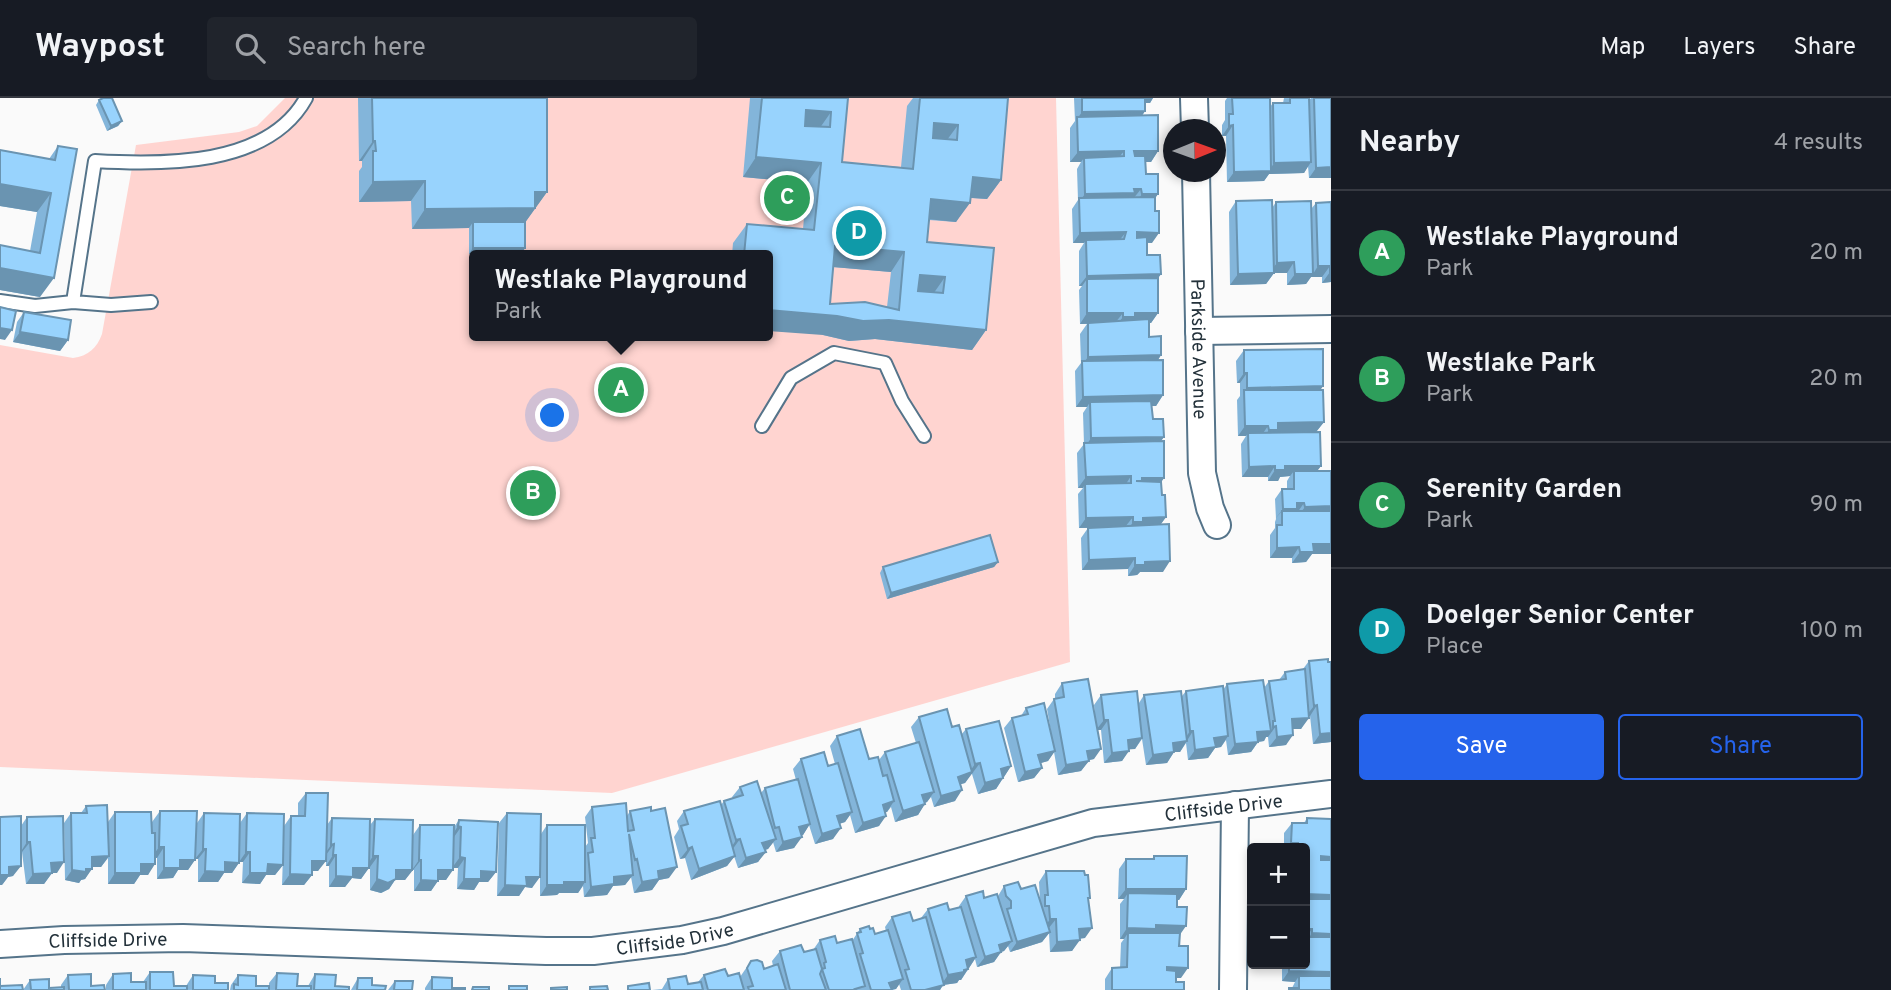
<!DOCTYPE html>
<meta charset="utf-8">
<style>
:root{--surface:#171b24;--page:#20242c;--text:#f1f3f6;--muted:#9ea1a6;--line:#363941;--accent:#2563eb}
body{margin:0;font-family:Overpass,sans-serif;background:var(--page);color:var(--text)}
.controls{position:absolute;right:21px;bottom:21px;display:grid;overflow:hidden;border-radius:7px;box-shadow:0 4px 10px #0003}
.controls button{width:63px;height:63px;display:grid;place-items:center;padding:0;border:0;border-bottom:2px solid var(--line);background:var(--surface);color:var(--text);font:35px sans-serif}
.compass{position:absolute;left:1163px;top:21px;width:63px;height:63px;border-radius:50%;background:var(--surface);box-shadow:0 4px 10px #0003;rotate:89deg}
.you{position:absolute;left:553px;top:318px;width:24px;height:24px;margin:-18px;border:5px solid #fff;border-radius:50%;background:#1a73e8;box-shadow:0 0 0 10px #1a73e833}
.badge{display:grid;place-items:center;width:46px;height:46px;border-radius:50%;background:var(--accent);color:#fff;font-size:23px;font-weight:700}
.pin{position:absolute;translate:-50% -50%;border:4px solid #fff;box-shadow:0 2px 7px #0006}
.popup{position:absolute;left:469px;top:152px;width:304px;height:91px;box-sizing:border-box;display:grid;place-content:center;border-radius:7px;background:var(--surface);filter:drop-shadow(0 2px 5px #0005);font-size:23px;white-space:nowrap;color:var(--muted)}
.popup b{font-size:26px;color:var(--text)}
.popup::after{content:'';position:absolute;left:50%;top:100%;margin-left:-14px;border:14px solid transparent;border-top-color:var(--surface)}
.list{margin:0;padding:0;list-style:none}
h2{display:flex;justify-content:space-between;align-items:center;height:91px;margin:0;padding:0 28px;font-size:30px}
h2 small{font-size:23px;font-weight:400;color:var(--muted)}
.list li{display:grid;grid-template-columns:46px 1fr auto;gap:21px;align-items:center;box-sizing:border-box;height:126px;padding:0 28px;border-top:2px solid var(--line)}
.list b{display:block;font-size:26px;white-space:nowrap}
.list p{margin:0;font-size:23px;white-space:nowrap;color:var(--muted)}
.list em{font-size:23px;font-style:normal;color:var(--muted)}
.actions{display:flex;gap:14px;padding:21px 28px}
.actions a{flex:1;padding:16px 0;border:2px solid var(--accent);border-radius:7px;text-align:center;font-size:24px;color:var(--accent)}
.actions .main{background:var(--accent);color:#fff}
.icon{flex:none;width:38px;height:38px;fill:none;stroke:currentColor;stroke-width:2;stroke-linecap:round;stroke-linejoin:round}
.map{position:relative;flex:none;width:1331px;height:892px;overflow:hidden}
header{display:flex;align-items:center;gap:42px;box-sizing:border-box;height:98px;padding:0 35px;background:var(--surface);border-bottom:2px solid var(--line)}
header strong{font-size:33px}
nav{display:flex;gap:38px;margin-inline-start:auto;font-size:24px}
.search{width:490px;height:63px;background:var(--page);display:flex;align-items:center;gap:18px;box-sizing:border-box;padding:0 24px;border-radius:7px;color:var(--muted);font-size:26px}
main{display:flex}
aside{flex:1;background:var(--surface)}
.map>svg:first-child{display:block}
</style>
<header>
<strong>Waypost</strong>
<div class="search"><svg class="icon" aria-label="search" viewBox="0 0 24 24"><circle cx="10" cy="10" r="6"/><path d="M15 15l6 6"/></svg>Search here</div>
<nav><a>Map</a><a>Layers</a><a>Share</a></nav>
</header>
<main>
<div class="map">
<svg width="1331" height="892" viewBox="0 0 1331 892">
<rect width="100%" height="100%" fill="#fafafa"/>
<path fill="#ffd4d0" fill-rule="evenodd" d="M 285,0 L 1056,0 L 1070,564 L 612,695 L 0,669 L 0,247 L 73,260 C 88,258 97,250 102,236 L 136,47 L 239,34 L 257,28 ZM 474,157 L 768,157 L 768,238 L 474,238 Z"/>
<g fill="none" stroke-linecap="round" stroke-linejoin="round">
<defs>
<path id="service" d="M 0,203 L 35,208 L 73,204 L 95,63 C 162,67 268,69 306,0
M 73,204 L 111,207 L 151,204
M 762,328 L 791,280 L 834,255 L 885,265 L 902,303 L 924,338"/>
<g id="minor">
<path d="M 1194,0 L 1195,32"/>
<path id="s1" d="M 1196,74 L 1202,375 L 1210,410 L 1217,427"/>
<path d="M 1199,233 L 1331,231"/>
<path id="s2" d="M 0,846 L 64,842 L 183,840 L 546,853 L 593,853 L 682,842 L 723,833 L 1093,725 L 1331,696"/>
<path d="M 1233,892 L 1235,707"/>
</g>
</defs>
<use href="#service" stroke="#55748a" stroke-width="16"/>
<use href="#minor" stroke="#55748a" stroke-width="30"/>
<use href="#service" stroke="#fff" stroke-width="12"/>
<use href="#minor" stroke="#fff" stroke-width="26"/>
</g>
<path fill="#83b5da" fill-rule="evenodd" d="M 358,0 L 547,0 L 547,94 L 525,124 L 525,150 L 522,155 L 469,156 L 469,130 L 412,131 L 411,103 L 359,104 L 359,73 L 362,69 L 362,63 L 359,63 Z
M 750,0 L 848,0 L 842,64 L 901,69 L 907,8 L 913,0 L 1008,0 L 1001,82 L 987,101 L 971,100 L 956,124 L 929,122 L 927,144 L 986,232 L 972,252 L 875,241 L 849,243 L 823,237 L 768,157 L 732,157 L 733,145 L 747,126 L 803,131 L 807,85 L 743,79 ZM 833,169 L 891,174 L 887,209 L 830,206 Z
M 1074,0 L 1153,0 L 1150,5 L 1145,5 L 1145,13 L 1142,18 L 1158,53 L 1151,64 L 1145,64 L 1146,76 L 1158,96 L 1155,100 L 1152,145 L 1147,145 L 1147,157 L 1161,176 L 1158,180 L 1158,215 L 1151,225 L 1149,225 L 1149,239 L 1161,257 L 1158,262 L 1163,297 L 1156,308 L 1151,308 L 1153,321 L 1164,339 L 1161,343 L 1164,380 L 1161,384 L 1162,397 L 1166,419 L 1161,426 L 1163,474 L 1140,474 L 1137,477 L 1128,478 L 1128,471 L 1082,472 L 1081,440 L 1088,430 L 1079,430 L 1078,396 L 1083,390 L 1078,390 L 1077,355 L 1084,346 L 1083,315 L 1087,309 L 1076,309 L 1075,273 L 1081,265 L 1080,236 L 1087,226 L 1080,226 L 1079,192 L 1082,188 L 1079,188 L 1079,153 L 1084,145 L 1073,145 L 1072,111 L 1078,102 L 1077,71 L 1081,64 L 1070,64 L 1070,30 L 1075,23 Z
M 1227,0 L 1270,0 L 1270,9 L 1273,5 L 1283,5 L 1284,0 L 1309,0 L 1309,2 L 1311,0 L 1331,0 L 1331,80 L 1309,80 L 1308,68 L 1304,75 L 1269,76 L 1264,83 L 1227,84 L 1226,38 L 1222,38 L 1222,27 L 1225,22 L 1225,3 Z
M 99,2 L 122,23 L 118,28 L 107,33 L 96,7 Z
M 58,48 L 40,199 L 0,192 L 0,147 L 30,153 L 37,114 L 0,108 L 0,52 L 49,61 Z
M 1236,103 L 1272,110 L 1276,104 L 1311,111 L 1316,105 L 1331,104 L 1331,184 L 1322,185 L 1322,179 L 1311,179 L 1306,186 L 1287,187 L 1287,175 L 1274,175 L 1266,186 L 1230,187 L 1229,114 Z
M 24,214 L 68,242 L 60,253 L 13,244 L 17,224 Z
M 1244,252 L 1321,292 L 1324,324 L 1316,334 L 1321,368 L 1317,373 L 1331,373 L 1331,456 L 1312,456 L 1306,464 L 1292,465 L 1292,460 L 1270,460 L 1270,437 L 1275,430 L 1275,424 L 1276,421 L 1275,401 L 1282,391 L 1287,391 L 1287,383 L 1290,378 L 1280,379 L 1278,383 L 1268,383 L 1268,379 L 1242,379 L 1241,346 L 1246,338 L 1238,338 L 1237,302 L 1240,298 L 1240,285 L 1237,285 L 1236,263 Z
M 998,464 L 994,469 L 887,501 L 880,475 L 883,469 Z
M 1309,563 L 1331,564 L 1331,644 L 1313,646 L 1310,618 L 1308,618 L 1301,631 L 1293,631 L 1286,647 L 1269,649 L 1268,639 L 1266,639 L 1264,643 L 1258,644 L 1251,654 L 1228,657 L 1226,642 L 1221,649 L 1215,650 L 1208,660 L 1188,662 L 1186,645 L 1180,654 L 1174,654 L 1167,665 L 1146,667 L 1142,641 L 1135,651 L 1129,651 L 1122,663 L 1104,665 L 1101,632 L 1098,632 L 1094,661 L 1089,662 L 1081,673 L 1058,677 L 1054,654 L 1048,663 L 1040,665 L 1042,670 L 1034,680 L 1018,684 L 1004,630 L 1012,620 L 1021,618 L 1026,610 L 1051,634 L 1047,611 L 1054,601 L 1055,601 L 1055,596 L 1062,585 L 1095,618 L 1094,607 L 1101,597 L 1139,605 L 1144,597 L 1182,598 L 1186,593 L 1223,592 L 1227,586 L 1264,590 L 1269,583 L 1279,582 L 1285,574 L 1303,571 Z
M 919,619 L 952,629 L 961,637 L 966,631 L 1011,668 L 996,691 L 978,696 L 972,676 L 971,676 L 965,685 L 960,686 L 955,703 L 934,709 L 931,699 L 927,704 L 925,705 L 918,717 L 895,724 L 891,709 L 887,714 L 885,714 L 879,728 L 855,735 L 850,717 L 845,724 L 839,726 L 833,741 L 815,746 L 809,727 L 803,737 L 801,737 L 794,750 L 776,754 L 773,744 L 768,751 L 765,752 L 758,764 L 738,770 L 734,758 L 727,768 L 691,782 L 685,760 L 680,761 L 674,739 L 679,731 L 677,723 L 684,713 L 721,707 L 724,703 L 733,701 L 732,699 L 740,689 L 761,695 L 765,690 L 796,682 L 793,671 L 801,661 L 828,668 L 835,666 L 830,648 L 837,638 L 869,661 L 879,662 L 885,654 L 916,645 L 911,629 Z
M 306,695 L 327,727 L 332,720 L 370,727 L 375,721 L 413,737 L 420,727 L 454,729 L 459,722 L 496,774 L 488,784 L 479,784 L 474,792 L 457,791 L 458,770 L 453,770 L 446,782 L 438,782 L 431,793 L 414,793 L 414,772 L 412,772 L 405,782 L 395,782 L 389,791 L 381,795 L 370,792 L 370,769 L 369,769 L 361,781 L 352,780 L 345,789 L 329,789 L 329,768 L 326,768 L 326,757 L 318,773 L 312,773 L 312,777 L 304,787 L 282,787 L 284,728 L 291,718 L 298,718 L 298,705 Z
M 86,708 L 108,724 L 115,714 L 152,735 L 152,724 L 160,713 L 197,725 L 204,715 L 240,725 L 247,715 L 283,767 L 275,777 L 266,777 L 260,786 L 242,785 L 243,764 L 239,764 L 232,775 L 224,775 L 218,784 L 198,784 L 198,761 L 195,761 L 188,772 L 178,772 L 173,780 L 157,781 L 157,760 L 155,760 L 148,777 L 140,777 L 134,786 L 108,786 L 108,760 L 101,769 L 92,769 L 85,781 L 81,782 L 79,785 L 65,782 L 64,725 L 71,715 L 81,715 Z
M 592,709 L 627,718 L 630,713 L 669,780 L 659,782 L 652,792 L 634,795 L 631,779 L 625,787 L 613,788 L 607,797 L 584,799 L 583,788 L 578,795 L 559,795 L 557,797 L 540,798 L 540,768 L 532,790 L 525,789 L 519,798 L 497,798 L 499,725 L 507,715 L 541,736 L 547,727 L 585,749 L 588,745 L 585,719 Z
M 27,719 L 57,775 L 52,775 L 44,786 L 26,786 L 22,754 L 21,755 L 13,778 L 8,779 L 2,787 L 21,728 Z
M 1307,720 L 1331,892 L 1288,892 L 1289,890 L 1292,890 L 1295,884 L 1282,883 L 1282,866 L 1305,866 L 1305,750 L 1284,750 L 1284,735 L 1292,725 L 1304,725 Z
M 1154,758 L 1186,791 L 1179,802 L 1177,802 L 1180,837 L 1181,880 L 1176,880 L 1176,884 L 1184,892 L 1105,892 L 1105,881 L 1112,870 L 1120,870 L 1121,845 L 1124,841 L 1120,841 L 1120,806 L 1124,801 L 1118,801 L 1119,771 L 1126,761 L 1152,761 Z
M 1046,773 L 1090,800 L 1088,802 L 1085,840 L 1079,841 L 1072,853 L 1050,854 L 1049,835 L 1042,844 L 1010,854 L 1008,848 L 1004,853 L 1001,854 L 994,864 L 977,869 L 975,861 L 961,882 L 959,882 L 957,885 L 943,887 L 940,892 L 901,892 L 899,886 L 896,891 L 893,892 L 652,892 L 662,891 L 668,881 L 688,886 L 698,884 L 704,877 L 740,879 L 751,863 L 764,871 L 773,868 L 772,863 L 780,853 L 804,854 L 813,852 L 820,842 L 837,845 L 852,843 L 860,831 L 870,831 L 875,836 L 886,833 L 885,829 L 892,819 L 913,823 L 921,820 L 928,811 L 949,812 L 959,809 L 959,808 L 966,798 L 984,800 L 998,798 L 1004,788 L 1021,791 L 1040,804 L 1039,784 Z
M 150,874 L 174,888 L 186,888 L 193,877 L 215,885 L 228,892 L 106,892 L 106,887 L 113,876 L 131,884 L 143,884 Z
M 277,875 L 297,888 L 308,888 L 315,876 L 335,888 L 349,892 L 230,892 L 231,887 L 238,877 L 256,888 L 269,891 L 269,885 Z
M 68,877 L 91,888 L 105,892 L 23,892 L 30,882 L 49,890 L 61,889 L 61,887 Z
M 432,879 L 452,890 L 465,892 L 425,892 L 425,890 Z
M 358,880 L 372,887 L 385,892 L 351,892 Z
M 395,883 L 412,892 L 388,892 Z"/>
<path fill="#6a94b1" d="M 1141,0 L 1153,0 L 1150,5 L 1137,5 Z
M 806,12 L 831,14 L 817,34 L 792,32 Z
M 1145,13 L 1138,23 L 1077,21 L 1082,14 Z
M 122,23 L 118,28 L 107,33 L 111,28 Z
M 934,25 L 958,27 L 944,46 L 920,45 Z
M 1233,27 L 1226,38 L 1222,38 L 1229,28 Z
M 373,43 L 375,43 L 362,63 L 359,63 Z
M 1124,53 L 1116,63 L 1084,60 L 1081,64 L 1070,64 L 1078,54 Z
M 1134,53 L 1158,53 L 1151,64 L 1127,64 Z
M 756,59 L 821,65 L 807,85 L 743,79 Z
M 1311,64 L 1304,75 L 1269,76 L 1264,83 L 1227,84 L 1234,74 L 1269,73 L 1274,65 Z
M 1331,69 L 1331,80 L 1309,80 L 1316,70 Z
M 973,79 L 1001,82 L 987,101 L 959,99 Z
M 425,83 L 411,103 L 359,104 L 373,84 Z
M 0,86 L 51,95 L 37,114 L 0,108 Z
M 1141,91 L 1133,101 L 1079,104 L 1085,96 Z
M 535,94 L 547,94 L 522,129 L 473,124 L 469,130 L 412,131 L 425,111 Z
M 1142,96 L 1158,96 L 1151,106 L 1135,106 Z
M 931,101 L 970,105 L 956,124 L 917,120 Z
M 1126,134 L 1118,144 L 1086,142 L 1084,145 L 1073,145 L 1080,135 Z
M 1137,134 L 1159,135 L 1152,145 L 1130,144 Z
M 835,148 L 904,154 L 891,174 L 821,168 Z
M 473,150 L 525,150 L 522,155 L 469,156 Z
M 1294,164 L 1287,175 L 1269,175 L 1277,165 Z
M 1318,168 L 1330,168 L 1322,179 L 1311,179 L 1306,186 L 1287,187 L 1295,176 L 1313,176 Z
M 0,170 L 54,180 L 40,199 L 0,192 Z
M 1330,174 L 1331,174 L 1331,184 L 1322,185 Z
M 1274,175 L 1266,186 L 1230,187 L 1238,176 Z
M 1161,176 L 1153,187 L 1087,181 L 1082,188 L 1079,188 L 1087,178 Z
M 920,177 L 945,179 L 931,199 L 906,197 Z
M 768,212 L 889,222 L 986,232 L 972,252 L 875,241 L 849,243 L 823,237 L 768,233 Z
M 1087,215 L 1123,215 L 1115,225 L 1080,226 Z
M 1135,215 L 1158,215 L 1151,225 L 1130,225 L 1115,229 L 1123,219 Z
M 0,230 L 12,232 L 5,242 L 0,241 Z
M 20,234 L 68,242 L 60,253 L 13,244 Z
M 1161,257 L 1154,268 L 1082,267 L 1088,259 Z
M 1244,275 L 1247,275 L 1240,285 L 1237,285 Z
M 1323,288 L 1316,299 L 1244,294 L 1247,290 Z
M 1163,297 L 1156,308 L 1091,309 L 1090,304 L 1087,309 L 1076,309 L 1083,299 Z
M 1324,324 L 1316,334 L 1261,342 L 1269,332 L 1278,325 Z
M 1245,328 L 1268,328 L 1261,338 L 1248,335 L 1246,338 L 1238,338 Z
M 1164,339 L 1156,349 L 1084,351 L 1091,340 Z
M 1275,368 L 1268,379 L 1242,379 L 1249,369 Z
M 1285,368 L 1321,368 L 1313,378 L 1294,373 L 1290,378 L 1280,379 L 1278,383 L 1268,383 L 1275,372 Z
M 1131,378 L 1124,389 L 1085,386 L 1083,390 L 1078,390 L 1086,379 Z
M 1142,380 L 1164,380 L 1157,390 L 1137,390 Z
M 1297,405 L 1304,405 L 1297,415 L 1282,413 L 1275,421 L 1283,411 Z
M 1331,408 L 1331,418 L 1297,419 L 1305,409 Z
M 1133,419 L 1125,429 L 1079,430 L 1086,420 Z
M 1166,419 L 1158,430 L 1126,435 L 1133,424 L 1143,420 Z
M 1313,446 L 1331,446 L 1331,456 L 1312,456 L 1306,464 L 1292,465 L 1300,454 Z
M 1299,449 L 1292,460 L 1270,460 L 1277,450 Z
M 1135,460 L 1128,471 L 1082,472 L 1089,462 Z
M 1170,463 L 1163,474 L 1140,474 L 1137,477 L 1128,478 L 1135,467 L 1145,464 Z
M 998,464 L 994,469 L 887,501 L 891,495 Z
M 1317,607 L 1310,618 L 1306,618 L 1314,608 Z
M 1309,620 L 1301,631 L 1284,631 L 1292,621 Z
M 1104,622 L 1108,622 L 1101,632 L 1096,632 Z
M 1276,628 L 1268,639 L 1266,639 L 1264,643 L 1250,645 L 1257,634 L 1271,633 L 1273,629 Z
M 1190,633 L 1193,633 L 1180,654 L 1174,654 L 1167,665 L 1146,667 L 1153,657 L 1173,645 L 1183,644 Z
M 1331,635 L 1331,644 L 1313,646 L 1320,636 Z
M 1293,637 L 1286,647 L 1269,649 L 1277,639 Z
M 1228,638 L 1221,649 L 1215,650 L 1208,660 L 1188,662 L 1195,652 L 1214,640 Z
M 1142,640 L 1135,651 L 1121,652 L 1128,642 Z
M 1258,644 L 1251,654 L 1228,657 L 1235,646 Z
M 1101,651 L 1094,661 L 1080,664 L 1087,653 Z
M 1055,653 L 1048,663 L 1031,668 L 1038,657 Z
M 1129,653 L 1122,663 L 1104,665 L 1112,655 Z
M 1089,663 L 1081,673 L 1058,677 L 1066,667 Z
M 980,665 L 965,685 L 951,689 L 958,679 L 968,676 L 975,666 Z
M 1011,668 L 1004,679 L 994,682 L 1001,671 Z
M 1042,670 L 1034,680 L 1018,684 L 1025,674 Z
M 1003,680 L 996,691 L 978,696 L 985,685 Z
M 962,692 L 955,703 L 934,709 L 941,698 Z
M 934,694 L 927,704 L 915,708 L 922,697 Z
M 894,703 L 887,714 L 875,717 L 883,707 Z
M 925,706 L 918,717 L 895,724 L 903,713 Z
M 852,714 L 845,724 L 829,729 L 837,718 Z
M 886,718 L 879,728 L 855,735 L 863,725 Z
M 810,726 L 803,737 L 792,740 L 799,729 Z
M 458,728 L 461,729 L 454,739 L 451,739 Z
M 841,730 L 833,741 L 815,746 L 822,736 Z
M 802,739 L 794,750 L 776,754 L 783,744 Z
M 740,741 L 732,752 L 729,753 L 736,742 Z
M 776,741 L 768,751 L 755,755 L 762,745 Z
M 27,744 L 30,744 L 22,754 L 20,755 Z
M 1291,745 L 1298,745 L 1294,750 L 1288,750 Z
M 334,746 L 326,757 L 324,757 L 331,747 Z
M 159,749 L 164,749 L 157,760 L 152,759 Z
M 692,749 L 685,760 L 680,761 L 688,751 Z
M 203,751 L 206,751 L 198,761 L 195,761 Z
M 246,754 L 250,754 L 243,764 L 239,764 Z
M 766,754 L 758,764 L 738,770 L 746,760 Z
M 333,757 L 336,757 L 329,768 L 326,768 Z
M 109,758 L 101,769 L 85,769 L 92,759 Z
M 373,758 L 378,758 L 370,769 L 366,769 Z
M 735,758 L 727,768 L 691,782 L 699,771 Z
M 1321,758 L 1331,759 L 1331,769 L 1314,769 Z
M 460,759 L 465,760 L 458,770 L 452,770 Z
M 180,762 L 195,762 L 188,772 L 178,772 L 173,780 L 157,781 L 164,770 Z
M 419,762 L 421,762 L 405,782 L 395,782 L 389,791 L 381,795 L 370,792 L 377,781 L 396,772 L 412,772 Z
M 312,763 L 326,763 L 318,773 L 305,773 Z
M 64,764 L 57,775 L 44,775 L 51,765 Z
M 225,764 L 239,765 L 232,775 L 224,775 L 218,784 L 198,784 L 205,773 Z
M 141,766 L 155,766 L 148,777 L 140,777 L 134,786 L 108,786 L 115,775 Z
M 268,766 L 283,767 L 275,777 L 266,777 L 260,786 L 242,785 L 250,775 Z
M 21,768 L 13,778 L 8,779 L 2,787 L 0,787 L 0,777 L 9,769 Z
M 677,769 L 669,780 L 659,782 L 652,792 L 634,795 L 642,784 L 658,773 Z
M 353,770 L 369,770 L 361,781 L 352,780 L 345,789 L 329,789 L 336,778 Z
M 86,771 L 92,771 L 85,781 L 81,782 L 79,785 L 65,782 L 72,772 Z
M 438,772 L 453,772 L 446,782 L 431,782 Z
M 481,773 L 496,774 L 488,784 L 479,784 L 474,792 L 457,791 L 464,781 Z
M 52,775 L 44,786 L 26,786 L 33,776 Z
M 290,776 L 312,777 L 304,787 L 282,787 Z
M 633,777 L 625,787 L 613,788 L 607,797 L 584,799 L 591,789 L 614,779 Z
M 526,779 L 540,779 L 532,790 L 525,789 L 519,798 L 497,798 L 505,787 Z
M 421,782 L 438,783 L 431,793 L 414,793 Z
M 564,784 L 585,784 L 578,795 L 559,795 L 557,797 L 540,798 L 547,787 Z
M 1126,791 L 1186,791 L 1179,802 L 1128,801 L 1128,795 L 1124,801 L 1118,801 Z
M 1305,796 L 1331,797 L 1331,807 L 1305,806 Z
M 1050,821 L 1056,821 L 1048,831 L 1043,832 Z
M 1156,827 L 1186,828 L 1179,838 L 1128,835 L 1124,841 L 1120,841 L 1127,830 Z
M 1092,830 L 1085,840 L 1071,841 L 1079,831 Z
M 1305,831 L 1312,831 L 1305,841 Z
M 1050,834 L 1042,844 L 1010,854 L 1017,844 Z
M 1312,835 L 1331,836 L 1331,846 L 1305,846 Z
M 1080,842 L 1072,853 L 1050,854 L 1057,844 Z
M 1012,843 L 1004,853 L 1001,854 L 994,864 L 977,869 L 985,859 L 999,847 Z
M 976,859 L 969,870 L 958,872 L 966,862 Z
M 1167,869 L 1188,870 L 1181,880 L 1160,880 Z
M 968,871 L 961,882 L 959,882 L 957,885 L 943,887 L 940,892 L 925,892 L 941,887 L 948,877 Z
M 1289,873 L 1331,874 L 1331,884 L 1299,878 L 1295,884 L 1282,883 Z
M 903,881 L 896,891 L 884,892 L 889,885 Z"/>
<path fill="#98d3fd" stroke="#6a94b1" stroke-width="2" fill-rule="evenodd" d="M 103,0 L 112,0 L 122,23 L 111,28 L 99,2 Z
M 372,0 L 547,0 L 547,94 L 535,94 L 535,110 L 425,111 L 425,83 L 373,84 L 373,53 L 376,53 L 375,43 L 373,43 Z
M 762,0 L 848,0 L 842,64 L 913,71 L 920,0 L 1008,0 L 1001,82 L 973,79 L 970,105 L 931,101 L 927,144 L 994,150 L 986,232 L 889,222 L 863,223 L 837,218 L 768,212 L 768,157 L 744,157 L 747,126 L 814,132 L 821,65 L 756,59 ZM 806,12 L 831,14 L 830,29 L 805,28 ZM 934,25 L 958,27 L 957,42 L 933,40 ZM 835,148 L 904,154 L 899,212 L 865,204 L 830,206 ZM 920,177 L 945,179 L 943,195 L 918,193 Z
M 1082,0 L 1145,0 L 1145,13 L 1082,14 Z
M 1232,0 L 1270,0 L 1271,73 L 1234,74 L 1233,27 L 1229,28 L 1229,16 L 1233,16 Z
M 1290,0 L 1309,0 L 1311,64 L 1274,65 L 1273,5 L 1290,5 Z
M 1314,0 L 1331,0 L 1331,69 L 1316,70 Z
M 1158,17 L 1158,53 L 1134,53 L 1135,58 L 1145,58 L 1146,76 L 1158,76 L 1158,96 L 1142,96 L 1141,91 L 1134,91 L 1135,95 L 1085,96 L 1084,60 L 1124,58 L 1124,53 L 1078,54 L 1077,19 Z
M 58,48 L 77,51 L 54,180 L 0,170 L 0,147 L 40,155 L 51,95 L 0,86 L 0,52 L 55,62 Z
M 1155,99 L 1155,113 L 1159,113 L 1159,135 L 1137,134 L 1137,140 L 1147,139 L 1147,157 L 1160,157 L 1161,176 L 1087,178 L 1086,142 L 1124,141 L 1126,134 L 1080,135 L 1079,100 Z
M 1272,102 L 1274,175 L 1238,176 L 1236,103 Z
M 1311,103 L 1313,176 L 1295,176 L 1294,164 L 1277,165 L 1276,104 Z
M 1331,104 L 1331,174 L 1330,174 L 1330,168 L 1318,168 L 1316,105 Z
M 473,124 L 525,124 L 525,150 L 473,150 Z
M 1158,180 L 1158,215 L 1135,215 L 1135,219 L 1123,219 L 1123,215 L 1087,215 L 1087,181 Z
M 0,209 L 16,213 L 12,232 L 0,230 Z
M 24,214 L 71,222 L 68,242 L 20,234 Z
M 1149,221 L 1149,239 L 1161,238 L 1161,257 L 1088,259 L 1088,225 Z
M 1323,251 L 1323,288 L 1247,290 L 1247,275 L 1244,275 L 1244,252 Z
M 1163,262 L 1163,297 L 1083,299 L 1082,263 Z
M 1244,292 L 1323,292 L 1324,324 L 1278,325 L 1278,332 L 1269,332 L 1268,328 L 1245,328 Z
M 1151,303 L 1153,321 L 1163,321 L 1164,339 L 1091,340 L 1090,304 Z
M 1320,334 L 1321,368 L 1285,368 L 1285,372 L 1275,372 L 1275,368 L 1249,369 L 1248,335 Z
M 1164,343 L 1164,380 L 1142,380 L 1142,383 L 1136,383 L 1161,384 L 1162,397 L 1165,397 L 1166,419 L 1143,420 L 1143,424 L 1133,424 L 1133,419 L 1086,420 L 1085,386 L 1131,385 L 1131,378 L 1086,379 L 1084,345 Z
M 1294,373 L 1331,373 L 1331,408 L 1305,409 L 1304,405 L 1297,405 L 1297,411 L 1283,411 L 1282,391 L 1294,391 Z
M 1282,413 L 1331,413 L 1331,446 L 1313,446 L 1314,454 L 1300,454 L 1299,449 L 1277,450 L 1277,427 L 1282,427 Z
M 1169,426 L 1170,463 L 1145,464 L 1145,467 L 1135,467 L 1135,460 L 1089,462 L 1088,430 Z
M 990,437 L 998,464 L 891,495 L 883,469 Z
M 1328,561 L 1328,564 L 1331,564 L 1331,635 L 1320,636 L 1317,607 L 1314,608 L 1309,563 Z
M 1305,571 L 1309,620 L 1292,621 L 1293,637 L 1277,639 L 1276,628 L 1273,629 L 1273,623 L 1275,623 L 1269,583 L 1286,581 L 1285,574 Z
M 1088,581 L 1101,651 L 1087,653 L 1089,663 L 1066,667 L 1054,601 L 1064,599 L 1062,585 Z
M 1263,582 L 1271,633 L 1257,634 L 1258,644 L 1235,646 L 1227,586 Z
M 1223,588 L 1228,638 L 1214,640 L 1216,649 L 1195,652 L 1193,633 L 1190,633 L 1186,593 Z
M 1137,593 L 1142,640 L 1128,642 L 1129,653 L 1112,655 L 1108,622 L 1104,622 L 1101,597 Z
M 1181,593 L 1187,643 L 1173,645 L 1174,654 L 1153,657 L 1144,597 Z
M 1044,605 L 1055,653 L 1038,657 L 1042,670 L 1025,674 L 1012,620 L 1028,616 L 1026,610 Z
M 947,611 L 952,629 L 959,627 L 972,674 L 958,679 L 962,692 L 941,698 L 919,619 Z
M 999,623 L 1011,668 L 1001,671 L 1003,680 L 985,685 L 980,665 L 975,666 L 966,631 Z
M 860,631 L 869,661 L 878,659 L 883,678 L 887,677 L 894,703 L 883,707 L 886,718 L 863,725 L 837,638 Z
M 919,644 L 934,694 L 922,697 L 925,706 L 903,713 L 885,654 Z
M 824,654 L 828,668 L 838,665 L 852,714 L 837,718 L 841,730 L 822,736 L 801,661 Z
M 798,681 L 810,726 L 799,729 L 802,739 L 783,744 L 779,729 L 775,730 L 765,690 Z
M 757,683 L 776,741 L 762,745 L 766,754 L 746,760 L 740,741 L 736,742 L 724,703 L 743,697 L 740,689 Z
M 306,695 L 328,695 L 326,763 L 312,763 L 312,777 L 290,776 L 291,718 L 305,718 Z
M 720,703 L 735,758 L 699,771 L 692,749 L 688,751 L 681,728 L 688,726 L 684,713 Z
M 626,705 L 628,733 L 634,732 L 630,713 L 651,709 L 651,713 L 665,710 L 677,769 L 658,773 L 659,781 L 642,784 L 637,761 L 635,762 L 629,736 L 633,777 L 614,779 L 614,786 L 591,789 L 588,755 L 593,754 L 591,740 L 595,740 L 592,709 Z
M 107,707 L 109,758 L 92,759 L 92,771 L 86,771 L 86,774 L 72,772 L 71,715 L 87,715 L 86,708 Z
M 160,713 L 197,713 L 195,762 L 180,762 L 180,770 L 164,770 L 164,749 L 159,749 Z
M 115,714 L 151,714 L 152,735 L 155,735 L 155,766 L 141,766 L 141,775 L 115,775 Z
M 204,715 L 240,716 L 239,765 L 225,764 L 225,774 L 205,773 L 206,751 L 203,751 Z
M 247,715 L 284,716 L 283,767 L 268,766 L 267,775 L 250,775 L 250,754 L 246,754 Z
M 507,715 L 541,716 L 540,779 L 526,779 L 527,788 L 505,787 Z
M 21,718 L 21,768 L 9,769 L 9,777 L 0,777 L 0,719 Z
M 63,718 L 64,764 L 51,765 L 52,775 L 33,776 L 30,744 L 27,744 L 27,719 Z
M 332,720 L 370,721 L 369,770 L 353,770 L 353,779 L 336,778 L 336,757 L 333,757 L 334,746 L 331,747 Z
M 1307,720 L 1331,721 L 1331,759 L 1321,758 L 1321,762 L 1331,762 L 1331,797 L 1305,796 L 1305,750 L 1298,750 L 1298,745 L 1291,745 L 1292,725 L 1307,725 Z
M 375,721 L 413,722 L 412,772 L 396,772 L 396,781 L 388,785 L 377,781 L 378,758 L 373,758 Z
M 459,722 L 498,724 L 496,774 L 481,773 L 481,781 L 464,781 L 465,760 L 460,759 L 461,729 L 458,728 Z
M 420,727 L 454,727 L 453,772 L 438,772 L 438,783 L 421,782 L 421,762 L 419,762 Z
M 547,727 L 585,727 L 585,784 L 564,784 L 564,787 L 547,787 Z
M 1154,758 L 1187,758 L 1186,791 L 1126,791 L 1126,761 L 1154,761 Z
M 1046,773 L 1084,773 L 1085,777 L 1088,777 L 1090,800 L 1088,800 L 1092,830 L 1079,831 L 1080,842 L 1057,844 L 1056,821 L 1050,821 L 1049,808 L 1045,808 L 1045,797 L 1048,797 Z
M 1018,784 L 1021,791 L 1035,787 L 1050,834 L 1017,844 L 1007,811 L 1011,810 L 1011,803 L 1006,798 L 1004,788 Z
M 983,793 L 984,800 L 997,796 L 1012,843 L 999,847 L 1001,854 L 985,859 L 966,798 Z
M 1128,795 L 1177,796 L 1177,809 L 1187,809 L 1186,828 L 1156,827 L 1156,831 L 1127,830 Z
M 1305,801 L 1331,801 L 1331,836 L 1312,835 L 1312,831 L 1305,831 Z
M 947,805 L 949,812 L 961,809 L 976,859 L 966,862 L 968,871 L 964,872 L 964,874 L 948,877 L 928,811 Z
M 910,814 L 913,823 L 926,819 L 944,887 L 925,892 L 911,892 L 905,872 L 909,871 L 892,819 Z
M 869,828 L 870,831 L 873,830 L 875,836 L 888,832 L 903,881 L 889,885 L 892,892 L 871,892 L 860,856 L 863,855 L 857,835 L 861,834 L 860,831 Z
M 1128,835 L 1180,835 L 1179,848 L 1188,848 L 1188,870 L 1167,869 L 1167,872 L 1176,873 L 1176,884 L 1184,884 L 1184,892 L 1112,892 L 1112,870 L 1127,869 Z
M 835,838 L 837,845 L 852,841 L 865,888 L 855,891 L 856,892 L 829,892 L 822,871 L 820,876 L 826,892 L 790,892 L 780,853 L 801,847 L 804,854 L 816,851 L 822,871 L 825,870 L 824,865 L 826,864 L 820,842 Z
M 1305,839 L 1331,839 L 1331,874 L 1289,873 L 1289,866 L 1305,866 Z
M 757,862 L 762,864 L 764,871 L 778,866 L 786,892 L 749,892 L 748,889 L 753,888 L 747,870 L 751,863 Z
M 725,871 L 728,878 L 739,875 L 744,892 L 708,892 L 704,877 Z
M 150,874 L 173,874 L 174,888 L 187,888 L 187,892 L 150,892 Z
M 131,875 L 131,884 L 146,884 L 146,892 L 113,892 L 113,876 Z
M 277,875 L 298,876 L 297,888 L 311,888 L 311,892 L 276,892 Z
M 91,876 L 91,888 L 104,887 L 105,892 L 69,892 L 68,877 Z
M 315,876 L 336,877 L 335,888 L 349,889 L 349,892 L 314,892 Z
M 193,877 L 215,878 L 215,885 L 228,885 L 228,892 L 193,892 Z
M 238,877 L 256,878 L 256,888 L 269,888 L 269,892 L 234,892 L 234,886 L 238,887 Z
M 686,878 L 688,886 L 701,884 L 703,892 L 670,892 L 668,881 Z
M 1299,878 L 1331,878 L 1331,892 L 1289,892 L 1289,890 L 1299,890 Z
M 432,879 L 452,880 L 452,890 L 465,890 L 465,892 L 432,892 Z
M 0,880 L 0,888 L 22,887 L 23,892 L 0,892 Z
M 358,880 L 372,880 L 372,887 L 386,888 L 385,892 L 357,892 Z
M 49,881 L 49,890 L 64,889 L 64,892 L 31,892 L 30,882 Z
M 395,883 L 413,883 L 412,892 L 394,892 Z
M 649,885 L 650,892 L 628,892 L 628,888 Z
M 509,888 L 527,888 L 527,892 L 509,892 Z
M 607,888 L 608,892 L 590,892 L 590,889 Z
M 473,889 L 489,889 L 489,892 L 472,892 Z
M 567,889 L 567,892 L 551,892 L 551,890 Z"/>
<g text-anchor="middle" stroke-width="5" stroke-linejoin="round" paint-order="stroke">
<g font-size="19" fill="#23313a" stroke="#fff">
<text dy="7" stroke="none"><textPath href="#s1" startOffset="177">Parkside Avenue</textPath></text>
<text dy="7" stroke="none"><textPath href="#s2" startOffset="1242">Cliffside Drive</textPath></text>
<text dy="7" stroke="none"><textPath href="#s2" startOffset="676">Cliffside Drive</textPath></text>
<text dy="7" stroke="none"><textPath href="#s2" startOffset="108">Cliffside Drive</textPath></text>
</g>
</g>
</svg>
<div class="controls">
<button>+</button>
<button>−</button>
</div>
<svg class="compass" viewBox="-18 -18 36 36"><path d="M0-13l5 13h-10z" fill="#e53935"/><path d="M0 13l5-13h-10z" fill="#9ea1a6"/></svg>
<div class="you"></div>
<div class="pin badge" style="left:621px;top:292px;background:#2e9e5b">A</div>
<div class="popup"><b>Westlake Playground</b>Park</div>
<div class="pin badge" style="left:533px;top:395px;background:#2e9e5b">B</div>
<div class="pin badge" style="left:787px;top:100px;background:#2e9e5b">C</div>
<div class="pin badge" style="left:859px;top:135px;background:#0f9aa8">D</div>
</div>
<aside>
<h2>Nearby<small>4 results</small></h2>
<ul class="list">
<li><span class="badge" style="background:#2e9e5b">A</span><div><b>Westlake Playground</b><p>Park</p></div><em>20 m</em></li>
<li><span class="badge" style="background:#2e9e5b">B</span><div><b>Westlake Park</b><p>Park</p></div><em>20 m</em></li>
<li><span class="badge" style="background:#2e9e5b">C</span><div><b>Serenity Garden</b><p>Park</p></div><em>90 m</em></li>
<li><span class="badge" style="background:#0f9aa8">D</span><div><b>Doelger Senior Center</b><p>Place</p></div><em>100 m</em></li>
</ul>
<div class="actions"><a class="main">Save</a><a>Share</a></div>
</aside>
</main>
